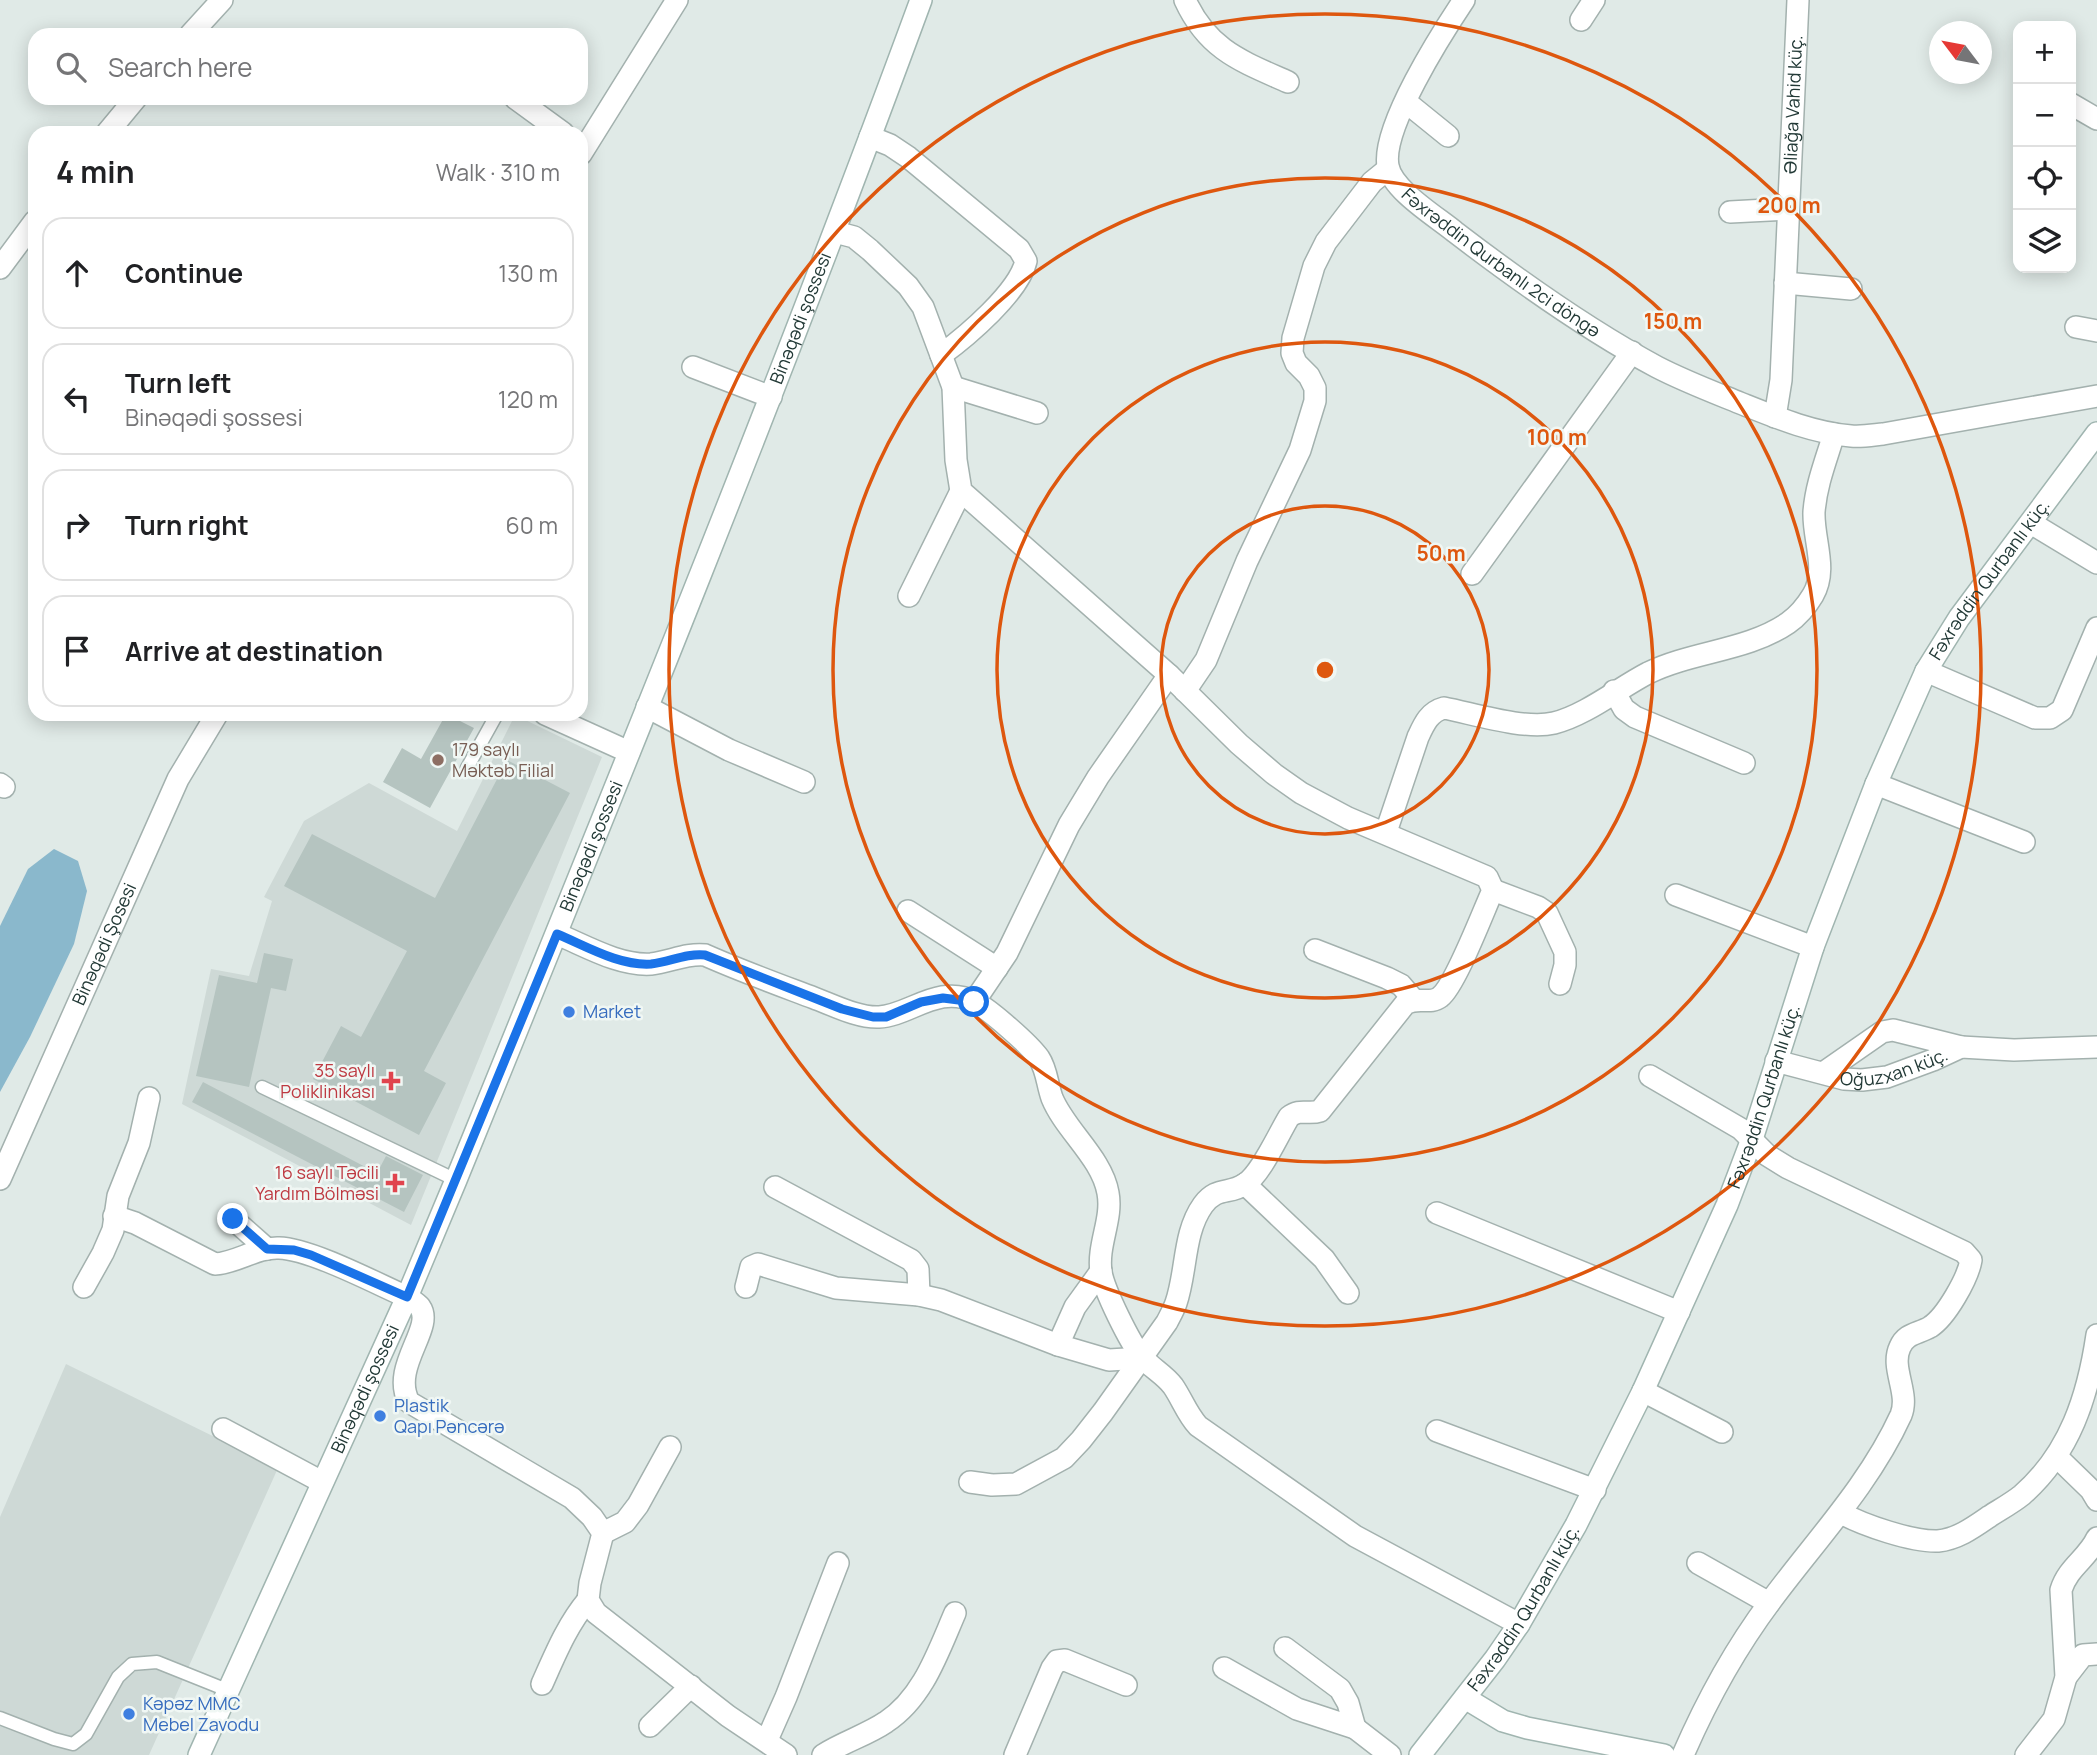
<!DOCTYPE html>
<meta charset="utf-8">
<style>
:root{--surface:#fff;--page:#f2f2f2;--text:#202124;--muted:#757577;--line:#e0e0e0}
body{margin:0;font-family:Manrope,sans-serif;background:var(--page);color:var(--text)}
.controls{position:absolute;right:21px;top:21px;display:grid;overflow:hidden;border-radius:14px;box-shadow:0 4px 18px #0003}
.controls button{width:63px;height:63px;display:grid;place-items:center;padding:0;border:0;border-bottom:2px solid var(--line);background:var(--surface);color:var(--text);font:35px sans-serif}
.compass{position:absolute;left:1929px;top:21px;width:63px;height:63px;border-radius:50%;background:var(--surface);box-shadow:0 4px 18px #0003;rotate:302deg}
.stop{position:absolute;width:21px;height:21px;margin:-16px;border:5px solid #1a73e8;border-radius:50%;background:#fff}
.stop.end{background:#1a73e8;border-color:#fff;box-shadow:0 2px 7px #0008}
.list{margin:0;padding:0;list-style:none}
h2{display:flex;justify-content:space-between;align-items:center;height:91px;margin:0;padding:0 28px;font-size:30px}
h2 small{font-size:23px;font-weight:400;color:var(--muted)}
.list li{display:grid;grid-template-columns:46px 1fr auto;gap:21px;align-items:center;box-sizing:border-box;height:112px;margin:0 14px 14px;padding:0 14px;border:2px solid var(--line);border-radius:21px}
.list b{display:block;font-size:26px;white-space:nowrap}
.list p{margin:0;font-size:23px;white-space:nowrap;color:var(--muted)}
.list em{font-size:23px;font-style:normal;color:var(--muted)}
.icon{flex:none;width:38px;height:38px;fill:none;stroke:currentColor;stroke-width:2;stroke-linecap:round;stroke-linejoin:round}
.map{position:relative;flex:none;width:2097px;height:1755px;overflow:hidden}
.search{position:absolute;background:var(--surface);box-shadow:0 4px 18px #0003;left:28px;top:28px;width:560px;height:77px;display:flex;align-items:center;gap:18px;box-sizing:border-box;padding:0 24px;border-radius:21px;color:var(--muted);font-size:26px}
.panel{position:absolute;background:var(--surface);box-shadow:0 4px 18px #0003;left:28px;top:126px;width:560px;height:595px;border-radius:21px}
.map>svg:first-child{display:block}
</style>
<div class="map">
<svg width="2097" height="1755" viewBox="0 0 2097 1755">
<rect width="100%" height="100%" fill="#e0eae7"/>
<path fill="#ced9d6" d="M 515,715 L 602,757 L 411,1225 L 182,1104 L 211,969 L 249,976 L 272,901 L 264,897 L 304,821 L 369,783 L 457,831 Z
M 66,1364 L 278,1468 L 149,1755 L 0,1755 L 0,1517 Z"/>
<path fill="#8ab8cc" d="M 54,849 L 78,861 L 87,891 L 74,944 L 30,1037 L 0,1092 L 0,926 L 28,869 Z"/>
<path fill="#b5c4c0" d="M 446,714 L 474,728 L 430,808 L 383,782 L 402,748 L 421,759 Z
M 507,760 L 570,793 L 424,1071 L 446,1083 L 419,1135 L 313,1079 L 341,1026 L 361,1037 L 407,951 L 284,886 L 312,834 L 435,898 Z
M 264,953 L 293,959 L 286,991 L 271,988 L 249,1087 L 196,1076 L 219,975 L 257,983 Z
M 203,1082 L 377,1173 L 386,1156 L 423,1175 L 404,1212 L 192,1102 Z"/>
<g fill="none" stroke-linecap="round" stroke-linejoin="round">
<defs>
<path id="lane" d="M 467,768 L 497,714
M 262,1087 L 456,1180
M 0,1718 L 54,1739 L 73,1744 L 86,1734 L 118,1677 L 132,1664 L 157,1662 L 227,1690"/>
<g id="street">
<path d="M 1185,0 C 1208,50 1241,61 1288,82"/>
<path id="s1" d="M 1464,0 C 1442,33 1381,128 1388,166 C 1392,190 1437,217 1455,232 C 1519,281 1586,329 1657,367 C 1684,381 1713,392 1740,403 C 1775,417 1813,433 1851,436 C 1862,437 1873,435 1883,434 L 2097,396"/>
<path d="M 1581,20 L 1594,0"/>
<path d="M 190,35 L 222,0"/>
<path d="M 515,98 L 563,133"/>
<path d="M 1406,102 L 1448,136"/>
<path d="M 2071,104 L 2097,119"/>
<path d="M 107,133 L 136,98"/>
<path d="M 870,137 L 890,145 L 908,157 L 1019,249 L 1026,261 C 1019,292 967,336 941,355"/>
<path d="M 581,154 L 677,0"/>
<path d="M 1730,212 L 1787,209"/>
<path d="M 835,232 L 854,237 L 870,250 L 908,286 L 923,307 L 953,387 L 956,460 L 961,491 L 1169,675 L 1239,744 L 1274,774 L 1301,793 L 1348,818 L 1487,877 L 1493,890 C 1483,912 1455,986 1440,997 C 1430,1005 1418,996 1405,1004 L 1320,1111 C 1308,1115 1300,1108 1289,1117 C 1278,1135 1261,1174 1245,1184 C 1229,1195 1217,1186 1203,1205 C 1183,1233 1187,1271 1176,1303 C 1174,1309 1170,1316 1167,1322 L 1103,1412 L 1081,1440 L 1064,1458 L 1016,1484 L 992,1485 L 970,1482"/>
<path d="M 0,268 L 35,221"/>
<path d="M 1785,283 L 1851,289"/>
<path d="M 2076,327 L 2097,331"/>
<path d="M 693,367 L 771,397"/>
<path d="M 953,387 L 1037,413"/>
<path id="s2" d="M 1775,417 L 1781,380 L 1798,0"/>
<path d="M 2031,523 L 2097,563"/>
<path d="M 1472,574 L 1632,352"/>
<path d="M 909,596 L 961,491"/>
<path d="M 1926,671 L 2035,718 L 2050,718 L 2062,710 L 2097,628"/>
<path d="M 1185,691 L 1206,660 L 1247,561 L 1300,450 L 1315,401 L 1315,388 L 1309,376 L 1296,363 L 1292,353 L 1293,338 L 1314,266 L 1326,242 L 1372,182 L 1388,169"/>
<path d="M 1614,691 L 1624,709 L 1635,717 L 1744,763"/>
<path d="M 647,707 L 729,750 L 804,782"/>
<path d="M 545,714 L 629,752"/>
<path d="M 0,784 L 4,787"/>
<path d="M 1876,784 L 2024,842"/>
<path d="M 1386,832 L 1418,737 C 1424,724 1429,712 1444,708 C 1475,714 1525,730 1554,723 C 1586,715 1619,688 1648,673 C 1693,651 1747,651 1788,623 C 1798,616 1807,605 1813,595 C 1828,569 1813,540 1814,512 C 1816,485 1826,460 1834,434"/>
<path d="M 1493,890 L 1538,907 L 1547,913 L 1565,952 L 1565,965 L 1560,984"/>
<path d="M 1676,895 L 1813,947"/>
<path d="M 908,911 L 997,968"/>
<path d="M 557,934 C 586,946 619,966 651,964 C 670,962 686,953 705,955 C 741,971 777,984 814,998 C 833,1005 858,1018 879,1017 C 909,1016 939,983 975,1002 C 991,1011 1028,1043 1039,1058 C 1047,1070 1047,1084 1052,1098 C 1065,1130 1102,1158 1108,1193 C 1113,1219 1097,1245 1101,1272 C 1104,1290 1130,1343 1142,1357 C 1151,1368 1164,1374 1173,1386 C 1182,1399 1187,1414 1198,1426 L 1355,1536 L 1519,1624"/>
<path d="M 1315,950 L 1387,978 L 1401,985 L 1413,999"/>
<path d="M 974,1002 L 1007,953 L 1069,825 L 1098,777 L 1169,675"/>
<path id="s3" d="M 1776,1061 L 1844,1079 L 1862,1080 L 1887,1077 L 1933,1060 L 1961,1047 L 2014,1050 L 2097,1047"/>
<path d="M 1823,1073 L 1882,1032 L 1893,1030 L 1961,1047"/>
<path d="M 1650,1076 L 1741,1129 L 1767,1155 L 1788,1168 L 1964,1252 L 1971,1260 C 1968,1278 1946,1317 1930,1327 C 1918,1334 1906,1333 1900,1347 C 1890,1368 1910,1393 1901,1415 C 1869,1485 1815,1541 1770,1602 C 1735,1649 1706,1702 1683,1755"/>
<path id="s4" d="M 0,1179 L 178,779 L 217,714"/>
<path d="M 1245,1184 L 1324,1259 L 1348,1293"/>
<path d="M 775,1187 L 911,1260 L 918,1269 L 919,1295"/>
<path d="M 1437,1213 L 1679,1312"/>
<path d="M 114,1216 L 135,1223 L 215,1264 C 237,1263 256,1247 279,1248 C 311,1249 375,1283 407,1297 C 411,1300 417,1303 420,1307 C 435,1328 390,1367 409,1402 L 572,1498 L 592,1517 L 603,1533 L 590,1583 L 588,1600 L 596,1613 L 728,1716 L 786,1755"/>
<path d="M 233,1219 L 267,1249"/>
<path d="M 84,1287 L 103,1253 L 113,1230 L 118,1196 L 139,1143 L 149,1098"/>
<path d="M 746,1287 L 751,1267 L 758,1264 L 836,1288 L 919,1295 L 941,1300 L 1058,1345 L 1109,1360 L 1143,1358"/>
<path d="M 1058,1345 L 1075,1307 L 1101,1271"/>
<path d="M 1643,1391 L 1722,1432"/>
<path d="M 223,1429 L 322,1482"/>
<path d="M 1437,1431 L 1595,1490"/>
<path d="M 2057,1457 L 2091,1490 L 2097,1500"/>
<path d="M 1841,1513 C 1863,1525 1912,1542 1938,1541 C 1958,1539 1974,1527 1990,1516 C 2001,1509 2012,1503 2022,1495 C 2070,1453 2088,1396 2097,1335"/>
<path d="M 603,1533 L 625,1522 L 638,1505 L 670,1447"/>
<path d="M 1698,1563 L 1769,1603"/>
<path d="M 1285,1648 L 1340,1689 L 1348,1703 L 1355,1728"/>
<path d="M 1224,1668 L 1297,1709 L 1355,1728 L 1390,1755"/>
<path d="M 2066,1677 L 2083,1655 L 2097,1654"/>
<path d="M 542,1684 C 555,1655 567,1625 588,1600"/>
<path d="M 650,1726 L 691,1686"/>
<path d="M 767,1740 L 786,1697 L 838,1563"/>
<path d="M 823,1755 C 843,1742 867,1735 886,1722 C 923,1698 938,1652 955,1613"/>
<path d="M 1015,1755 L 1052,1668 L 1057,1661 L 1065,1660 L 1126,1685"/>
<path d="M 2026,1755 L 2054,1719 L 2066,1677 L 2061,1590 C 2068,1567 2088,1558 2097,1538"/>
</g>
<g id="secondary">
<path d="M 1465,1698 L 1503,1721 L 1527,1728 L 1664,1755"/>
<path id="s5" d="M 199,1755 L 407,1297 L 456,1180 C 615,789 775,397 921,0"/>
<path id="s6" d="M 1420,1755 L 1495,1659 L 1519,1624 L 1576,1525 L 1643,1391 L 1727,1205 L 1752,1139 L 1813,947 L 1876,784 L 1926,671 L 1959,618 L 2097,433"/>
</g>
</defs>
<use href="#lane" stroke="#a3b1ae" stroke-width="15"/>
<use href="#street" stroke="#a3b1ae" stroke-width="24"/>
<use href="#secondary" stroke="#a0b5b0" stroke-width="24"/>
<use href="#lane" stroke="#fff" stroke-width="12"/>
<use href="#street" stroke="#fff" stroke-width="21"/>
<use href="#secondary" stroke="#fff" stroke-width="21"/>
</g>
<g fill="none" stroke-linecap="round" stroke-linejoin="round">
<path stroke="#1a73e8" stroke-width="9" d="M 233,1219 L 267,1249 L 294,1250 L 311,1255 L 407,1297 L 557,934 C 586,946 619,966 651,964 C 670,962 686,953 705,955 L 842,1009 L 873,1017 L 886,1017 L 921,1002 L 943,998 L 974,1002"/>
</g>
<g fill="none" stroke="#de570e" stroke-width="3.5">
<circle cx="1325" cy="670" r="164"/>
<circle cx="1325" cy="670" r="328"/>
<circle cx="1325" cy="670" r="492"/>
<circle cx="1325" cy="670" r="656"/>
</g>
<circle fill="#8d6e63" stroke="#f0f7f4" stroke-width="2.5" cx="438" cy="760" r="7"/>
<g fill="#3f7fe0" stroke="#f0f7f4" stroke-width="2.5">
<circle cx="569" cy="1012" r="7"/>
<circle cx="380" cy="1416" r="7"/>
<circle cx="129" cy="1714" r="7"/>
</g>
<g fill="#e0444e" stroke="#f0f7f4" stroke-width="2.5">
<path d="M387.5 1070.5h7v7h7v7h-7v7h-7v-7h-7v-7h7z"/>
<path d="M391.5 1172.5h7v7h7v7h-7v7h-7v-7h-7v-7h7z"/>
</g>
<g text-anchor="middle" stroke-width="5" stroke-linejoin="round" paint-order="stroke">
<g font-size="18" fill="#223936" stroke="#f0f7f4">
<text dy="6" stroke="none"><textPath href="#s2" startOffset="313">Əliağa Vahid küç.</textPath></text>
<text dy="6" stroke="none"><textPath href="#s1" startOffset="336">Fəxrəddin Qurbanlı 2ci döngə</textPath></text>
<text dy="6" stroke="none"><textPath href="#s5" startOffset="1558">Binəqədi şossesi</textPath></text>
<text dy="6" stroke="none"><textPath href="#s6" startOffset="1314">Fəxrəddin Qurbanlı küç.</textPath></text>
<text dy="6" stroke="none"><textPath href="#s5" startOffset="990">Binəqədi şossesi</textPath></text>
<text dy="6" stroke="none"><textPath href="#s4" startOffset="257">Binəqədi Şosesi</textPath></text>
<text dy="6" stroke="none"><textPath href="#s3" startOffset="122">Oğuzxan küç.</textPath></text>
<text dy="6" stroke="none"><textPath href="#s6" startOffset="747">Fəxrəddin Qurbanlı küç.</textPath></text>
<text dy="6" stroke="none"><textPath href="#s5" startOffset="402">Binəqədi şossesi</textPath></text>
<text dy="6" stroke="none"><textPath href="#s6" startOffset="180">Fəxrəddin Qurbanlı küç.</textPath></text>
</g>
<g font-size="18" fill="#785e54" stroke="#f0f7f4" text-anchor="start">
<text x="452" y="756">179 saylı<tspan x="452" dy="21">Məktəb Filial</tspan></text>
</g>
<g font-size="18" fill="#366cbe" stroke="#f0f7f4" text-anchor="start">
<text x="583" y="1018">Market</text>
<text x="394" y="1412">Plastik<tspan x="394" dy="21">Qapı Pəncərə</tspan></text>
<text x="143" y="1710">Kəpəz MMC<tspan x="143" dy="21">Mebel Zavodu</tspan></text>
</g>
<g font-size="18" fill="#be3a42" stroke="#f0f7f4" text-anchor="end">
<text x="375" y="1077">35 saylı<tspan x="375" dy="21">Poliklinikası</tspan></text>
<text x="379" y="1179">16 saylı Təcili<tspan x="379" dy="21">Yardım Bölməsi</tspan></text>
</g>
</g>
<circle cx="1325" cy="670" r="10" fill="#de570e" stroke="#f0f7f4" stroke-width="3.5"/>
<g font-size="21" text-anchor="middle" font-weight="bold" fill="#de570e" stroke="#f0f7f4" stroke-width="5" stroke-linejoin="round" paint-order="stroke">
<text x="1789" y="213">200 m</text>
<text x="1673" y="329">150 m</text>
<text x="1557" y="445">100 m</text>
<text x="1441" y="561">50 m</text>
</g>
</svg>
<div class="controls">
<button>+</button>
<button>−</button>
<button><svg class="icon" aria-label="locate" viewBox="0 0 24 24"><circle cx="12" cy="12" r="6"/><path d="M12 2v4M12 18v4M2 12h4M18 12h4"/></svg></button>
<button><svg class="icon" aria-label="layers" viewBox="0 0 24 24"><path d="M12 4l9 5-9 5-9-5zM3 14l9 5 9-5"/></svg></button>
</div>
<svg class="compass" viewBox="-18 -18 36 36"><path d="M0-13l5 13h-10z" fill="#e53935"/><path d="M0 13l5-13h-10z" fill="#757577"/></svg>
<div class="stop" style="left:974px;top:1002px"></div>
<div class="stop end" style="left:233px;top:1219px"></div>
<div class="search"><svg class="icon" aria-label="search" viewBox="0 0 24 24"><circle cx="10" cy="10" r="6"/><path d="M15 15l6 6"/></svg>Search here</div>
<section class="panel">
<h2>4 min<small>Walk · 310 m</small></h2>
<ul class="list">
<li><svg class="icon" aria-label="ahead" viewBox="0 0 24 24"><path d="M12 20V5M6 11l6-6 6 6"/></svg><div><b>Continue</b></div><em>130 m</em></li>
<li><svg class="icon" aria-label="left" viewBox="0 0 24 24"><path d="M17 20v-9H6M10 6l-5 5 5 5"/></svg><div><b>Turn left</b><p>Binəqədi şossesi</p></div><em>120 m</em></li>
<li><svg class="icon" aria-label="right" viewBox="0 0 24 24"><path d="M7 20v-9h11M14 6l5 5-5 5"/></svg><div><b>Turn right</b></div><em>60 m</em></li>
<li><svg class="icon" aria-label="arrive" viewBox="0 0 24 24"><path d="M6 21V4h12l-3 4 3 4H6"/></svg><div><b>Arrive at destination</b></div></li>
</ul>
</section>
</div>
